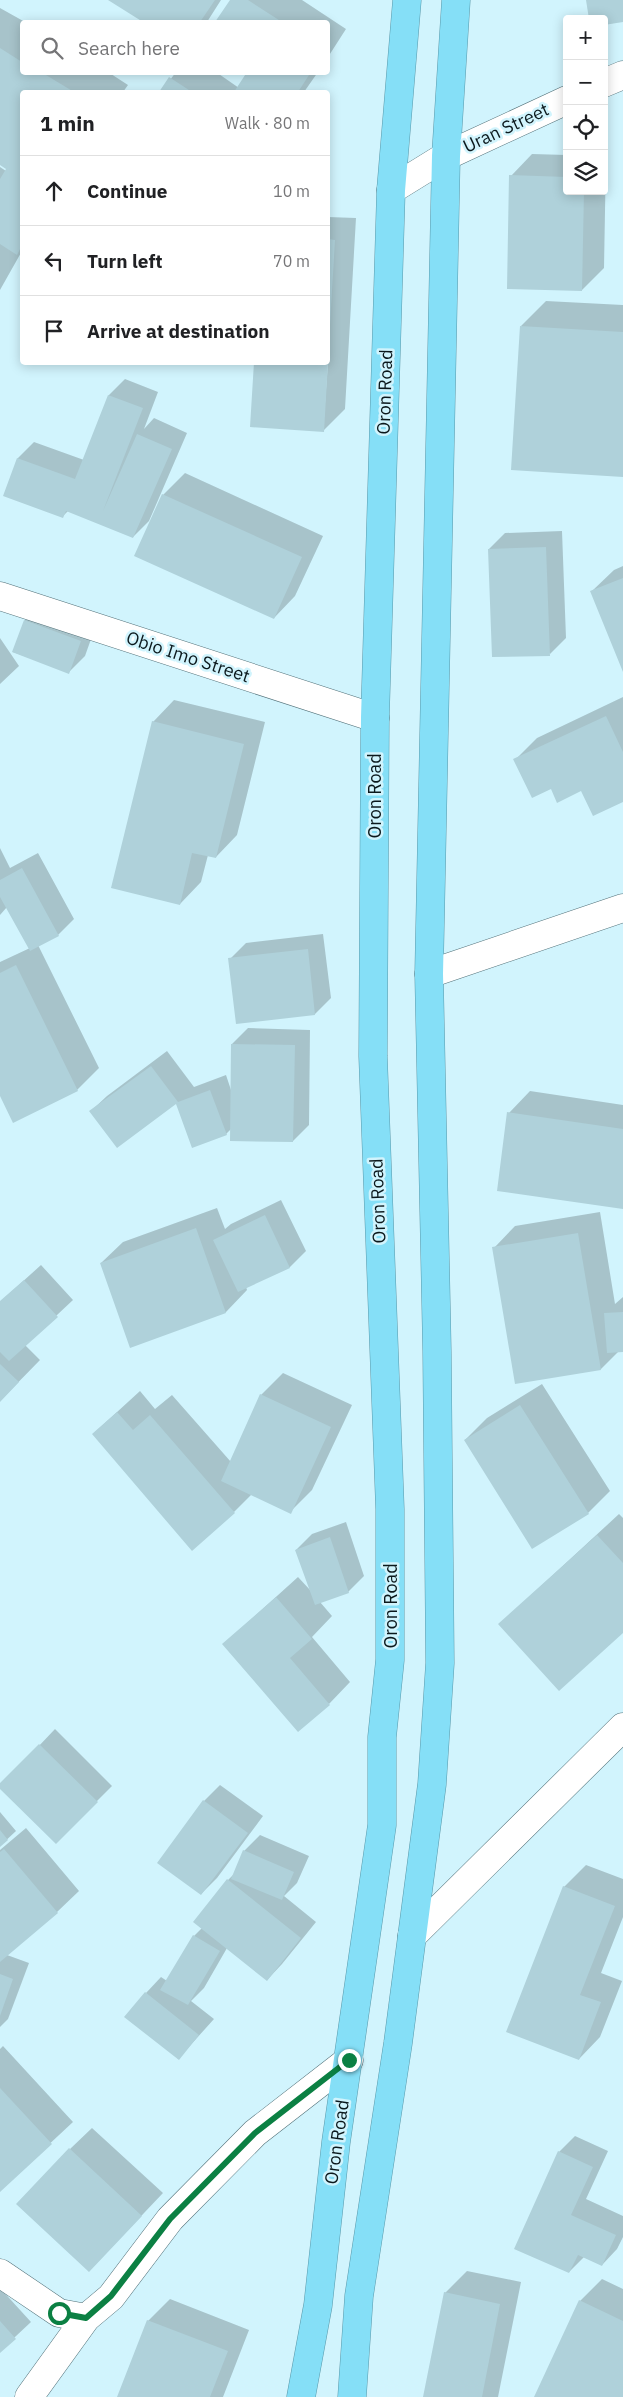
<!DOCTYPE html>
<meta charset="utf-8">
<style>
:root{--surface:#fff;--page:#f6f6f6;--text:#202124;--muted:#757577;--line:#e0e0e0}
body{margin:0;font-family:"IBM Plex Sans",sans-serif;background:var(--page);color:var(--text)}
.controls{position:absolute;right:15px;top:15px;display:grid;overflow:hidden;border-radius:5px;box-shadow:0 2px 12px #0003}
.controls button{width:45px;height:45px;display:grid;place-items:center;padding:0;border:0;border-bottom:1px solid var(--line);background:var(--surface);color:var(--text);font:25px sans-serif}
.stop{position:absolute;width:15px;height:15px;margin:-11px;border:4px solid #0b8043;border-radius:50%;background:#fff}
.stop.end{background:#0b8043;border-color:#fff;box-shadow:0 1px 5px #0008}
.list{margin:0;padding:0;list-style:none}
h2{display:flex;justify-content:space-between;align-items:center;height:65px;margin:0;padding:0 20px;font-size:21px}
h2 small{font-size:16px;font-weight:400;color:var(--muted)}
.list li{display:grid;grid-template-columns:32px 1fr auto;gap:15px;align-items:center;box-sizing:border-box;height:70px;padding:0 20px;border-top:1px solid var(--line)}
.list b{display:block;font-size:19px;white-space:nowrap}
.list em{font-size:16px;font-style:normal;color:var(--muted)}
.icon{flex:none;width:28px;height:28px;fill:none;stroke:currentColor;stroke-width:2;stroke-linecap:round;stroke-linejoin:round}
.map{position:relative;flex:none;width:623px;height:2397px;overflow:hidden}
.search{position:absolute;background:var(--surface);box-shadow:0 2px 12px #0003;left:20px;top:20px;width:310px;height:55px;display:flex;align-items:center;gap:12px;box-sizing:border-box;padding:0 18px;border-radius:5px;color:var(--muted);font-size:19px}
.panel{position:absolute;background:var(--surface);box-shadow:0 2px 12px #0003;left:20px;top:90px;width:310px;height:275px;border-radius:5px}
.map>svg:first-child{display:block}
</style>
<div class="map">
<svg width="623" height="2397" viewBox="0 0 623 2397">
<rect width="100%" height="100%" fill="#d1f4fd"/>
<path fill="#0003" d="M 110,0 L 221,0 L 207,22 L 145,22 Z
M 231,0 L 302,0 L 346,29 L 328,57 L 328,22 L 217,22 Z
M 0,8 L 25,22 L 22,22 L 22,72 L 108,72 L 128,85 L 123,92 L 22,92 L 22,247 L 20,250 L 22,251 L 0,290 L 0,167 L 6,171 L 8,168 L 0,164 Z
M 176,72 L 216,72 L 239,88 L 249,72 L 318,72 L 304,92 L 161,92 Z
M 532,154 L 567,155 L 567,191 L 604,191 L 606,156 L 604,268 L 582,290 L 511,176 Z
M 328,217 L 356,218 L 345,409 L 323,431 L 328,362 Z
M 546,301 L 623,305 L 623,476 L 521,326 Z
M 125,379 L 158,392 L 144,429 L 154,418 L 187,433 L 149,521 L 133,537 L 69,510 L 63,516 L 4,495 L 18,458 L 34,442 L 84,460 L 109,395 Z
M 185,473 L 323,536 L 295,596 L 274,618 L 163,495 Z
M 562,531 L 566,638 L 550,654 L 489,549 L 505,533 Z
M 623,566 L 623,669 L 592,591 L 614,570 Z
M 41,604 L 96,625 L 85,656 L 69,672 L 13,652 L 25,620 Z
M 0,638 L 19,666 L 0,684 Z
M 623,697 L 623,800 L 582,790 L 552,787 L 515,760 L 537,738 Z
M 174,700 L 265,722 L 237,835 L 216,857 L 208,855 L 201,882 L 180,904 L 153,722 Z
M 0,848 L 10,868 L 38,853 L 74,919 L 58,935 L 38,945 L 99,1068 L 77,1090 L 0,1093 L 0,962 L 30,948 L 7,907 L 0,915 Z
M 323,934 L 331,998 L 315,1014 L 237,1022 L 230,959 L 246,943 Z
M 248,1028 L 310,1030 L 309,1125 L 293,1141 L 231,1129 L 226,1134 L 176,1102 L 91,1111 L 107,1096 L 167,1051 L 194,1087 L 226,1075 L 231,1090 L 232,1044 Z
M 530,1091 L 623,1105 L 623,1208 L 509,1113 Z
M 281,1200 L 306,1251 L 290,1267 L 246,1287 L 247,1290 L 226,1312 L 131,1346 L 101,1263 L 123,1242 L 217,1208 L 225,1229 L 231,1224 Z
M 600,1212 L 615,1304 L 623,1297 L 623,1351 L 619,1351 L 601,1369 L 516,1382 L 494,1248 L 515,1226 Z
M 41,1265 L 73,1300 L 25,1345 L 40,1360 L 0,1401 L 0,1302 Z
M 283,1373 L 352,1405 L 312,1490 L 290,1512 L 252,1494 L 234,1512 L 93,1434 L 140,1391 L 155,1409 L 172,1395 L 231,1462 L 261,1395 Z
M 542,1384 L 610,1491 L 588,1513 L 465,1440 L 487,1418 Z
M 619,1514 L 623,1518 L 623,1631 L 500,1624 Z
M 346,1522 L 364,1576 L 348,1592 L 320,1602 L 332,1616 L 312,1637 L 350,1682 L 329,1704 L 224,1644 L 298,1577 L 311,1591 L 296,1550 L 312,1534 Z
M 55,1729 L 112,1786 L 56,1842 L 0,1787 Z
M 220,1785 L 263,1816 L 217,1878 L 201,1894 L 204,1801 Z
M 0,1812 L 16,1831 L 0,1846 Z
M 26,1828 L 79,1891 L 57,1912 L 7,1955 L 29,1963 L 8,2019 L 0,2027 L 0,1850 Z
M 260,1835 L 309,1856 L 297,1883 L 284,1896 L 316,1922 L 282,1964 L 267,1980 L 227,1948 L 204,1988 L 191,2001 L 214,2019 L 178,2059 L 146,1993 L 161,1977 L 167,1981 L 194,1936 L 202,1928 L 228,1880 L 235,1873 L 244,1851 Z
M 586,1865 L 623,1879 L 623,1917 L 601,1973 L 622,1981 L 600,2037 L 579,2059 L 564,1887 Z
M 3,2046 L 73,2122 L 0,2190 L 0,2049 Z
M 92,2128 L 163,2193 L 89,2271 L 70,2149 Z
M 575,2136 L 608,2151 L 586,2199 L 623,2216 L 623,2237 L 617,2249 L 602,2265 L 584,2257 L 569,2272 L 559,2152 Z
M 467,2271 L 521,2282 L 498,2397 L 424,2397 L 445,2293 Z
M 602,2279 L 623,2289 L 623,2397 L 535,2397 L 580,2301 Z
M 0,2288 L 31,2322 L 0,2351 Z
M 170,2299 L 249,2330 L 223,2397 L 118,2397 L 148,2321 Z"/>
<path fill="#afd1da" d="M 108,0 L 215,0 L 200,22 L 143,22 Z
M 230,0 L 248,0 L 282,22 L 215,22 Z
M 586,0 L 623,0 L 623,22 L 604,25 L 604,19 L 589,19 Z
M 0,48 L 22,62 L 22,72 L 41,72 L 74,92 L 22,92 L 22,245 L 17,255 L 0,244 L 0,179 L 6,169 L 0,165 Z
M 247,72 L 311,72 L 298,92 L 234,92 Z
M 169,77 L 192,92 L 159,92 Z
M 509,175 L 567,177 L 567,191 L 584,191 L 582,291 L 507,289 Z
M 328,239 L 335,240 L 329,342 L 328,342 Z
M 520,326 L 623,332 L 623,477 L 511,470 Z
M 254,362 L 328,362 L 324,432 L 250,427 Z
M 108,395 L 143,408 L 103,511 L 137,434 L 172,449 L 133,538 L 66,511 L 63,518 L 3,496 L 17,458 L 75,479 Z
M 162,494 L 302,557 L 274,619 L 134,556 Z
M 546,547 L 550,656 L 492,657 L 488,549 Z
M 623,578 L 623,672 L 590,591 Z
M 24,620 L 81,641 L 69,674 L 12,652 Z
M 606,716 L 623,752 L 623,802 L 593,816 L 581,791 L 557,803 L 551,789 L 532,798 L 513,759 Z
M 152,721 L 244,744 L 216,858 L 192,853 L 180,905 L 111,888 Z
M 22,868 L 59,936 L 30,951 L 0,897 L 0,880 Z
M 308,949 L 315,1015 L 236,1024 L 228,958 Z
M 16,965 L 78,1091 L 13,1123 L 0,1096 L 0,973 Z
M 231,1044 L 295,1045 L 293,1142 L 230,1141 Z
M 151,1066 L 178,1102 L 210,1090 L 227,1135 L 192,1148 L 176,1104 L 117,1148 L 89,1111 Z
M 507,1112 L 623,1129 L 623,1209 L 497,1191 Z
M 265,1215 L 290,1268 L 238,1292 L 213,1240 Z
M 196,1228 L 226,1313 L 130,1348 L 100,1263 Z
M 578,1233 L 601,1370 L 515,1384 L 492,1247 Z
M 24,1280 L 58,1317 L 9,1361 L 0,1352 L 0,1301 Z
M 623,1312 L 623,1352 L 607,1353 L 604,1313 Z
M 0,1364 L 19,1382 L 0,1402 Z
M 260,1394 L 331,1427 L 291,1514 L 221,1481 Z
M 520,1405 L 589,1514 L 532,1549 L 464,1440 Z
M 117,1412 L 133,1430 L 150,1415 L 235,1513 L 192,1551 L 92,1434 Z
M 597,1535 L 623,1563 L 623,1633 L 559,1691 L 498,1624 Z
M 330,1537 L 349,1593 L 315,1605 L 295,1550 Z
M 276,1597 L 312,1639 L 290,1658 L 330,1705 L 298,1732 L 222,1644 Z
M 39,1744 L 98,1802 L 56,1844 L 0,1789 L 0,1783 Z
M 203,1800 L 248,1833 L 201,1895 L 157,1863 Z
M 0,1830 L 8,1840 L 0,1847 Z
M 4,1849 L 58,1913 L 0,1962 L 0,1852 Z
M 243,1850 L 294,1872 L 282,1900 L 231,1879 Z
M 227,1879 L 301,1938 L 267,1981 L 193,1922 Z
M 563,1886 L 615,1906 L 580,1995 L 601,2002 L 579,2060 L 506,2032 Z
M 193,1935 L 220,1951 L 188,2005 L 160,1990 Z
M 0,1974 L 13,1979 L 0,2016 Z
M 145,1992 L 199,2035 L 179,2060 L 124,2017 Z
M 0,2088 L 52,2144 L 0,2192 Z
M 69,2148 L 142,2216 L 89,2272 L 16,2204 Z
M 558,2151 L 593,2167 L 571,2215 L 616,2235 L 602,2266 L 578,2255 L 569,2273 L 514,2249 Z
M 444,2292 L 500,2304 L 482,2397 L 423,2397 Z
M 579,2300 L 623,2321 L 623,2397 L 534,2397 Z
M 147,2320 L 228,2351 L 210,2397 L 117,2397 Z
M 0,2321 L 16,2339 L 0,2353 Z"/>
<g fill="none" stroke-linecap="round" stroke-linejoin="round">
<defs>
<path id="street" d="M 429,974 L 623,908
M 412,1936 L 623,1727
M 0,2273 L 59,2313 L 86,2318 L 111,2297 L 170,2219 L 255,2133 L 349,2060
M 29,2397 L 86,2318"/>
<path id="secondary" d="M 604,83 L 623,75
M 391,190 L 446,156 L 567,100
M 0,596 L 375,718"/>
<path id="highway" d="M 301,2397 L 318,2305 L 336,2142 L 382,1825 L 382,1737 L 390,1660 L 390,1509 L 373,1056 L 375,718 L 391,190 L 407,0
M 352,2397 L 359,2296 L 398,2043 L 432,1784 L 440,1663 L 437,1351 L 429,974 L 446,156 L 456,0"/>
</defs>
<use href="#street" stroke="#527179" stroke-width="29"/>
<use href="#secondary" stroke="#527179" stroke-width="29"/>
<use href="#highway" stroke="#5a99aa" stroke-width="29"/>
<use href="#street" stroke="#fff" stroke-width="28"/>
<use href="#secondary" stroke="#fff" stroke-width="28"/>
<use href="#highway" stroke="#85dff7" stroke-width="28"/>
</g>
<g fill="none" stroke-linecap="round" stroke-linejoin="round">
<path stroke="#0b8043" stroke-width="6" d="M 59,2313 L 86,2318 L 111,2296 L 170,2219 L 255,2133 L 349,2060"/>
</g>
<g text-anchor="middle" stroke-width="5" stroke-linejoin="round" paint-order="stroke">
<g font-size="18" fill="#0b181c" stroke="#d1f4fd">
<text transform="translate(506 128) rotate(-25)" y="6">Uran Street</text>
<text transform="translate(385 392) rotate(-88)" y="6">Oron Road</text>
<text transform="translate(188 657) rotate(18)" y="6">Obio Imo Street</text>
<text transform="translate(375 796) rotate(-90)" y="6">Oron Road</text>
<text transform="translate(378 1201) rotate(-92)" y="6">Oron Road</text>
<text transform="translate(391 1606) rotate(-90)" y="6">Oron Road</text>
<text transform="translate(337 2142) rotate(-82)" y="6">Oron Road</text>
</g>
</g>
</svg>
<div class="controls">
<button>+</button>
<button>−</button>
<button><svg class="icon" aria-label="locate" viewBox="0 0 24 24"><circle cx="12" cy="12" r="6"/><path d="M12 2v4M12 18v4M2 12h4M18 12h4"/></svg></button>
<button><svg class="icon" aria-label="layers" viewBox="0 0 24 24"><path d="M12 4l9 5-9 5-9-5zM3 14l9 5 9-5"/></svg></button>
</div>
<div class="stop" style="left:59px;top:2313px"></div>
<div class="stop end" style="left:349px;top:2060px"></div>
<div class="search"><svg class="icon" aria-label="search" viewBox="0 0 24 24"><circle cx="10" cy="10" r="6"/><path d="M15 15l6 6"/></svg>Search here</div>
<section class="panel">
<h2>1 min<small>Walk · 80 m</small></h2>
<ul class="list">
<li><svg class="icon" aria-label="ahead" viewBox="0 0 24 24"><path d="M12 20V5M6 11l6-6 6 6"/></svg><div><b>Continue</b></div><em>10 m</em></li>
<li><svg class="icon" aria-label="left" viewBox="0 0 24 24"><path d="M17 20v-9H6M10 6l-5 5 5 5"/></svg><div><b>Turn left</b></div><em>70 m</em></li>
<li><svg class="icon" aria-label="arrive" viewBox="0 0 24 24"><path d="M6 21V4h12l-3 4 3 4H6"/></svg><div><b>Arrive at destination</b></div></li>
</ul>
</section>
</div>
